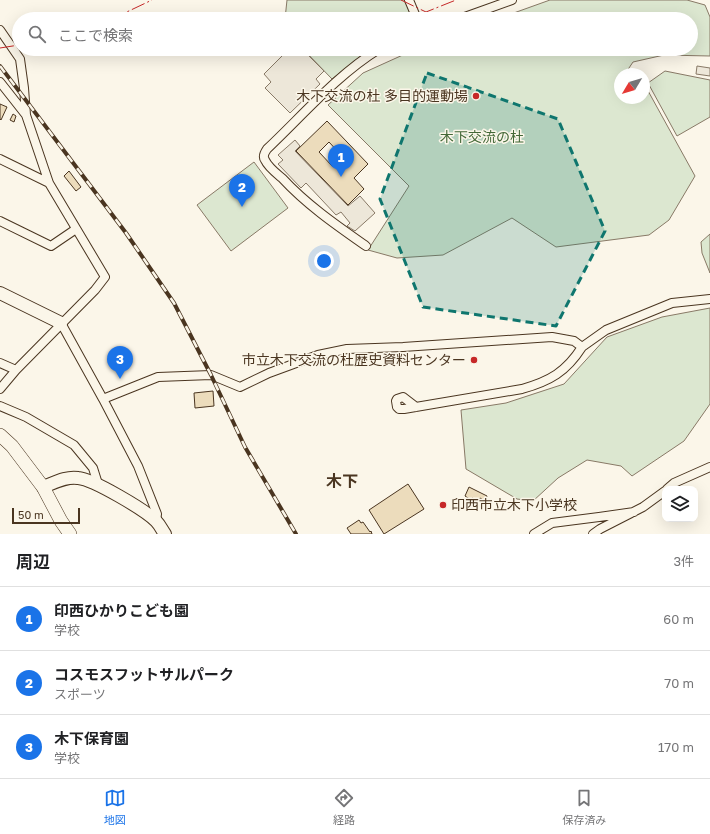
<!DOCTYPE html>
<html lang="ja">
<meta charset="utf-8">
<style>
:root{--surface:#fff;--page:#f2f2f2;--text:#202124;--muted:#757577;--line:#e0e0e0;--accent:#1a73e8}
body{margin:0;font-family:"Golos Text","Noto Sans JP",sans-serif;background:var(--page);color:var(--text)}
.controls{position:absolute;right:12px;bottom:12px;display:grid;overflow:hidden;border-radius:8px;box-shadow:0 4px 16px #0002}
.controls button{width:36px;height:36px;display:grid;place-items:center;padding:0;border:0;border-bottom:1px solid var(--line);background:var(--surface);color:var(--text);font:20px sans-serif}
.compass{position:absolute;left:614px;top:68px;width:36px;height:36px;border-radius:50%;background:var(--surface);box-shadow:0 4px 16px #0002;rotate:232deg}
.scale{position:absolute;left:12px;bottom:10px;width:68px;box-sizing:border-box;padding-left:4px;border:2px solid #4a3520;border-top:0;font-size:11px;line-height:14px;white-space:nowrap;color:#4a3520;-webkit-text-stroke:3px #fbf6e9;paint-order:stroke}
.you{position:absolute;left:324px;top:261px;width:14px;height:14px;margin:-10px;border:3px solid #fff;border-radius:50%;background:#1a73e8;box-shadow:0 0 0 6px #1a73e833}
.badge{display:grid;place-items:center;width:26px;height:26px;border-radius:50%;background:var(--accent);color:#fff;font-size:13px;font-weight:700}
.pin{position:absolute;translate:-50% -33px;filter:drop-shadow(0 1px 2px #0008)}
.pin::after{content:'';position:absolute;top:21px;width:14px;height:12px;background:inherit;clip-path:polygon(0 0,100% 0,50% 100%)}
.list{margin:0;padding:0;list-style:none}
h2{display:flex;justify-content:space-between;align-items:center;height:52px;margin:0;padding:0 16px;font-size:17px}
h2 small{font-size:13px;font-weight:400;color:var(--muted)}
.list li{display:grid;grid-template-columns:26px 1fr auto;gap:12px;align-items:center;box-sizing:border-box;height:64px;padding:0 16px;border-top:1px solid var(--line)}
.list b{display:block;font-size:15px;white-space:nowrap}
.list p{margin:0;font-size:13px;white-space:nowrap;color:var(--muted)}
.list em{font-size:13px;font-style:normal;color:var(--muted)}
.icon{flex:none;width:22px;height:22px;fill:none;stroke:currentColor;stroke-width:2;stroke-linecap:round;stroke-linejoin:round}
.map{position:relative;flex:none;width:710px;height:534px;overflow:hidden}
.search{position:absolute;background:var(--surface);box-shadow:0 4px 16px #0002;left:12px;right:12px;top:12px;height:44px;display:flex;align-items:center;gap:10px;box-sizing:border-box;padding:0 14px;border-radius:22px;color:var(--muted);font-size:15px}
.sheet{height:244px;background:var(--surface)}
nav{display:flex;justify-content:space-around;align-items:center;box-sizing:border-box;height:56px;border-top:1px solid var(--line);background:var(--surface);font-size:11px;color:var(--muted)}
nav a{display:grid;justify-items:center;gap:2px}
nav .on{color:var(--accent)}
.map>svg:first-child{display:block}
</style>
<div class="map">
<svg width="710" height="534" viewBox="0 0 710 534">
<rect width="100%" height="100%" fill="#fbf6e9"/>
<path fill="#dce7d0" stroke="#887966" d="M 287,0 L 407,0 L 412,19 L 285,19 Z
M 550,0 L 687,0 L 705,5 L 710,17 L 710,56 L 664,55 L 633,62 L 625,74 L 620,74 L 620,98 L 644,98 L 644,88 L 647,89 L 695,176 L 669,220 L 649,235 L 556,247 L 512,218 L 443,255 L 397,258 L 368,250 L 409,186 L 328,105 L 363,73 L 416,49 L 691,49 L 691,19 L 497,19 Z
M 303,49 L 370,49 L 332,79 Z
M 665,71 L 710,80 L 710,117 L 677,136 L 648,83 Z
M 254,162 L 288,208 L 231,251 L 197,205 Z
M 710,234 L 710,273 L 702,253 L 701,242 Z
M 710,308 L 710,404 L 684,441 L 632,476 L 621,466 L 587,460 L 558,478 L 533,501 L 517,499 L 466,469 L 461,410 L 506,403 L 564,384 L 607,337 L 662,317 Z"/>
<path fill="#ede7d9" stroke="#887966" d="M 289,49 L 302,49 L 324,71 L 316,79 L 320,84 L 290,113 L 265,88 L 271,82 L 264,74 Z
M 697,66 L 710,68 L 710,76 L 696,74 Z
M 295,140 L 300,146 L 295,151 L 348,206 L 360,196 L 375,213 L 355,231 L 347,226 L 350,223 L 341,212 L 336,215 L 306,183 L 301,188 L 278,164 L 283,160 L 278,155 Z"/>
<path fill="#ecdcbc" stroke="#4a3520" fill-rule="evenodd" d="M 0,104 L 7,107 L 1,120 L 0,119 Z
M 13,114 L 16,116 L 14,122 L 10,120 Z
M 327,121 L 368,164 L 354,178 L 364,189 L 348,205 L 296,151 ZM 329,142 L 340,154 L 335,160 L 338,163 L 333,167 L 319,152 Z
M 69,171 L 81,187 L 76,191 L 64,176 Z
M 213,391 L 214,406 L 195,408 L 194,393 Z
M 408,484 L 424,509 L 384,534 L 369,510 Z
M 469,487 L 487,496 L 485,501 L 480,498 L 479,501 L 472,498 L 471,500 L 465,496 Z
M 359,520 L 361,523 L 363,522 L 370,532 L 371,531 L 372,534 L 351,534 L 347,528 Z"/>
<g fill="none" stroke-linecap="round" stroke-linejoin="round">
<defs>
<path id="street" d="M 409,0 L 417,19
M 459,19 L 512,0
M 0,30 L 20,59 L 24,88 L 26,115
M 0,82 L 26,115 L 49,183 L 105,277 L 95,290 L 16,370 L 0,389
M 0,159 L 49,183
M 0,221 L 51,246 L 76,229
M 366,246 C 336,225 307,205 282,178 C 276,173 268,167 265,160 C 262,156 265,152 267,149 C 303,115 337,75 379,49
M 61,323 L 103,399 L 138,466 L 157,514 L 156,521
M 0,363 L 16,370
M 103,399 L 158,377 L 211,375 L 240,387 L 269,373 L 318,355 L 347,349 L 403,347 L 552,337 L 574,341 L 582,347 L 606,330 L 672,303 L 710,299
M 0,406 L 26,417 L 74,445 L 93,468 L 98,484
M 416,407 L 403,397 L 397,399 L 396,401 L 397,407 L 399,409 L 404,409 L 522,389 C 550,381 566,372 582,347
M 667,489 L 674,483 L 710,467
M 534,534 L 552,523 L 599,517 L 634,512
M 593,534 L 600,529 L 643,507 L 665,491"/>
<path id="secondary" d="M 0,293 L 61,323
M 43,487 C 54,483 66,476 78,478 C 93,479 145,510 156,521 C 160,525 162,530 165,534"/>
<path id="primary" d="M 0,435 L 12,446 L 43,487 L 61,521 L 70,534"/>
</defs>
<use href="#street" stroke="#4a3520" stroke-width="10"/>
<use href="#secondary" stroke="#4a3520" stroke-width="14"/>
<use href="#primary" stroke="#4a3520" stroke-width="14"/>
<use href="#street" stroke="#fbf6e9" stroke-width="8"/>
<use href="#secondary" stroke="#fbf6e9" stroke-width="12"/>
<use href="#primary" stroke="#fbf6e9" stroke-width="13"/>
<defs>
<path id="rail" d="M 0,66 L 126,233 L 174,303 L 211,375 L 245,447 L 296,534"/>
</defs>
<use href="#rail" stroke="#4a3520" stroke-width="4"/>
<use href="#rail" stroke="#fbf6e9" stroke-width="2.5" stroke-dasharray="8" stroke-linecap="butt"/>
<path stroke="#c62828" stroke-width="1" stroke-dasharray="14 3 2 3" stroke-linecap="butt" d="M 401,0 L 426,12 L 456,0
M 112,19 L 152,0
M 0,48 L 19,45"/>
</g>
<path fill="#0f766e" fill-opacity="0.2" stroke="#0f766e" stroke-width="3" stroke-dasharray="8 5" stroke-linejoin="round" d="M 427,73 L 558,119 L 605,231 L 556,326 L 423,307 L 380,199 Z"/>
<g fill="#c62828" stroke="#fbf6e9" stroke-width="1.5">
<circle cx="476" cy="96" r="4"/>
<circle cx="474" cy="360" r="4"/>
<circle cx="443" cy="505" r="4"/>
</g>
<g text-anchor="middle" stroke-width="3" stroke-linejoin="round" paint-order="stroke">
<g font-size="14" fill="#4a3520" stroke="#fbf6e9" text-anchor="end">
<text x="468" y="101">木下交流の杜 多目的運動場</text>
<text x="466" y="365">市立木下交流の杜歴史資料センター</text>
<text x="451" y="510" text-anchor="start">印西市立木下小学校</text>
</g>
<g font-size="14" fill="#436837" stroke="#fbf6e9">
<text x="482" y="142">木下交流の杜</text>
</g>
<g font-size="16" font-weight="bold" fill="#4a3520" stroke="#fbf6e9">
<text x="342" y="487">木下</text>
</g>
</g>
</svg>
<div class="controls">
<button><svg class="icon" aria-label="layers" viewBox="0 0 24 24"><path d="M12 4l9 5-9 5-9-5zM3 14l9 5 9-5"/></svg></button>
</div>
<svg class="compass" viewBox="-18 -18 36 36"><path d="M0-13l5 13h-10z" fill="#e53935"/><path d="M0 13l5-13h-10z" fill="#757577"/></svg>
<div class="scale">50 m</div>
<div class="you"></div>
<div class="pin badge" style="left:341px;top:177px">1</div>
<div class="pin badge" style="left:242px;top:207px">2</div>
<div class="pin badge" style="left:120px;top:379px">3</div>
<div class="search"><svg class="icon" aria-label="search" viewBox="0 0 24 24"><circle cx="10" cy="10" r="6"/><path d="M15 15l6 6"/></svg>ここで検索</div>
</div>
<section class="sheet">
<h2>周辺<small>3件</small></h2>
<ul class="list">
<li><span class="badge">1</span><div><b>印西ひかりこども園</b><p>学校</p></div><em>60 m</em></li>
<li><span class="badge">2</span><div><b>コスモスフットサルパーク</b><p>スポーツ</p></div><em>70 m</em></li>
<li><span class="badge">3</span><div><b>木下保育園</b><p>学校</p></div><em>170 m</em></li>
</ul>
</section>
<nav>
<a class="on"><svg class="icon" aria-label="map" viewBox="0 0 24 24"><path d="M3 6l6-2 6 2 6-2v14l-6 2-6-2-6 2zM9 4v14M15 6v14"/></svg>地図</a>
<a><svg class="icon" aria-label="directions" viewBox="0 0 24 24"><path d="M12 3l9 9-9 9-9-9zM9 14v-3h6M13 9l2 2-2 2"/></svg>経路</a>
<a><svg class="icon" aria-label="saved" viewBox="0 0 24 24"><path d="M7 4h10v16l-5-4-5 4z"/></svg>保存済み</a>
</nav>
